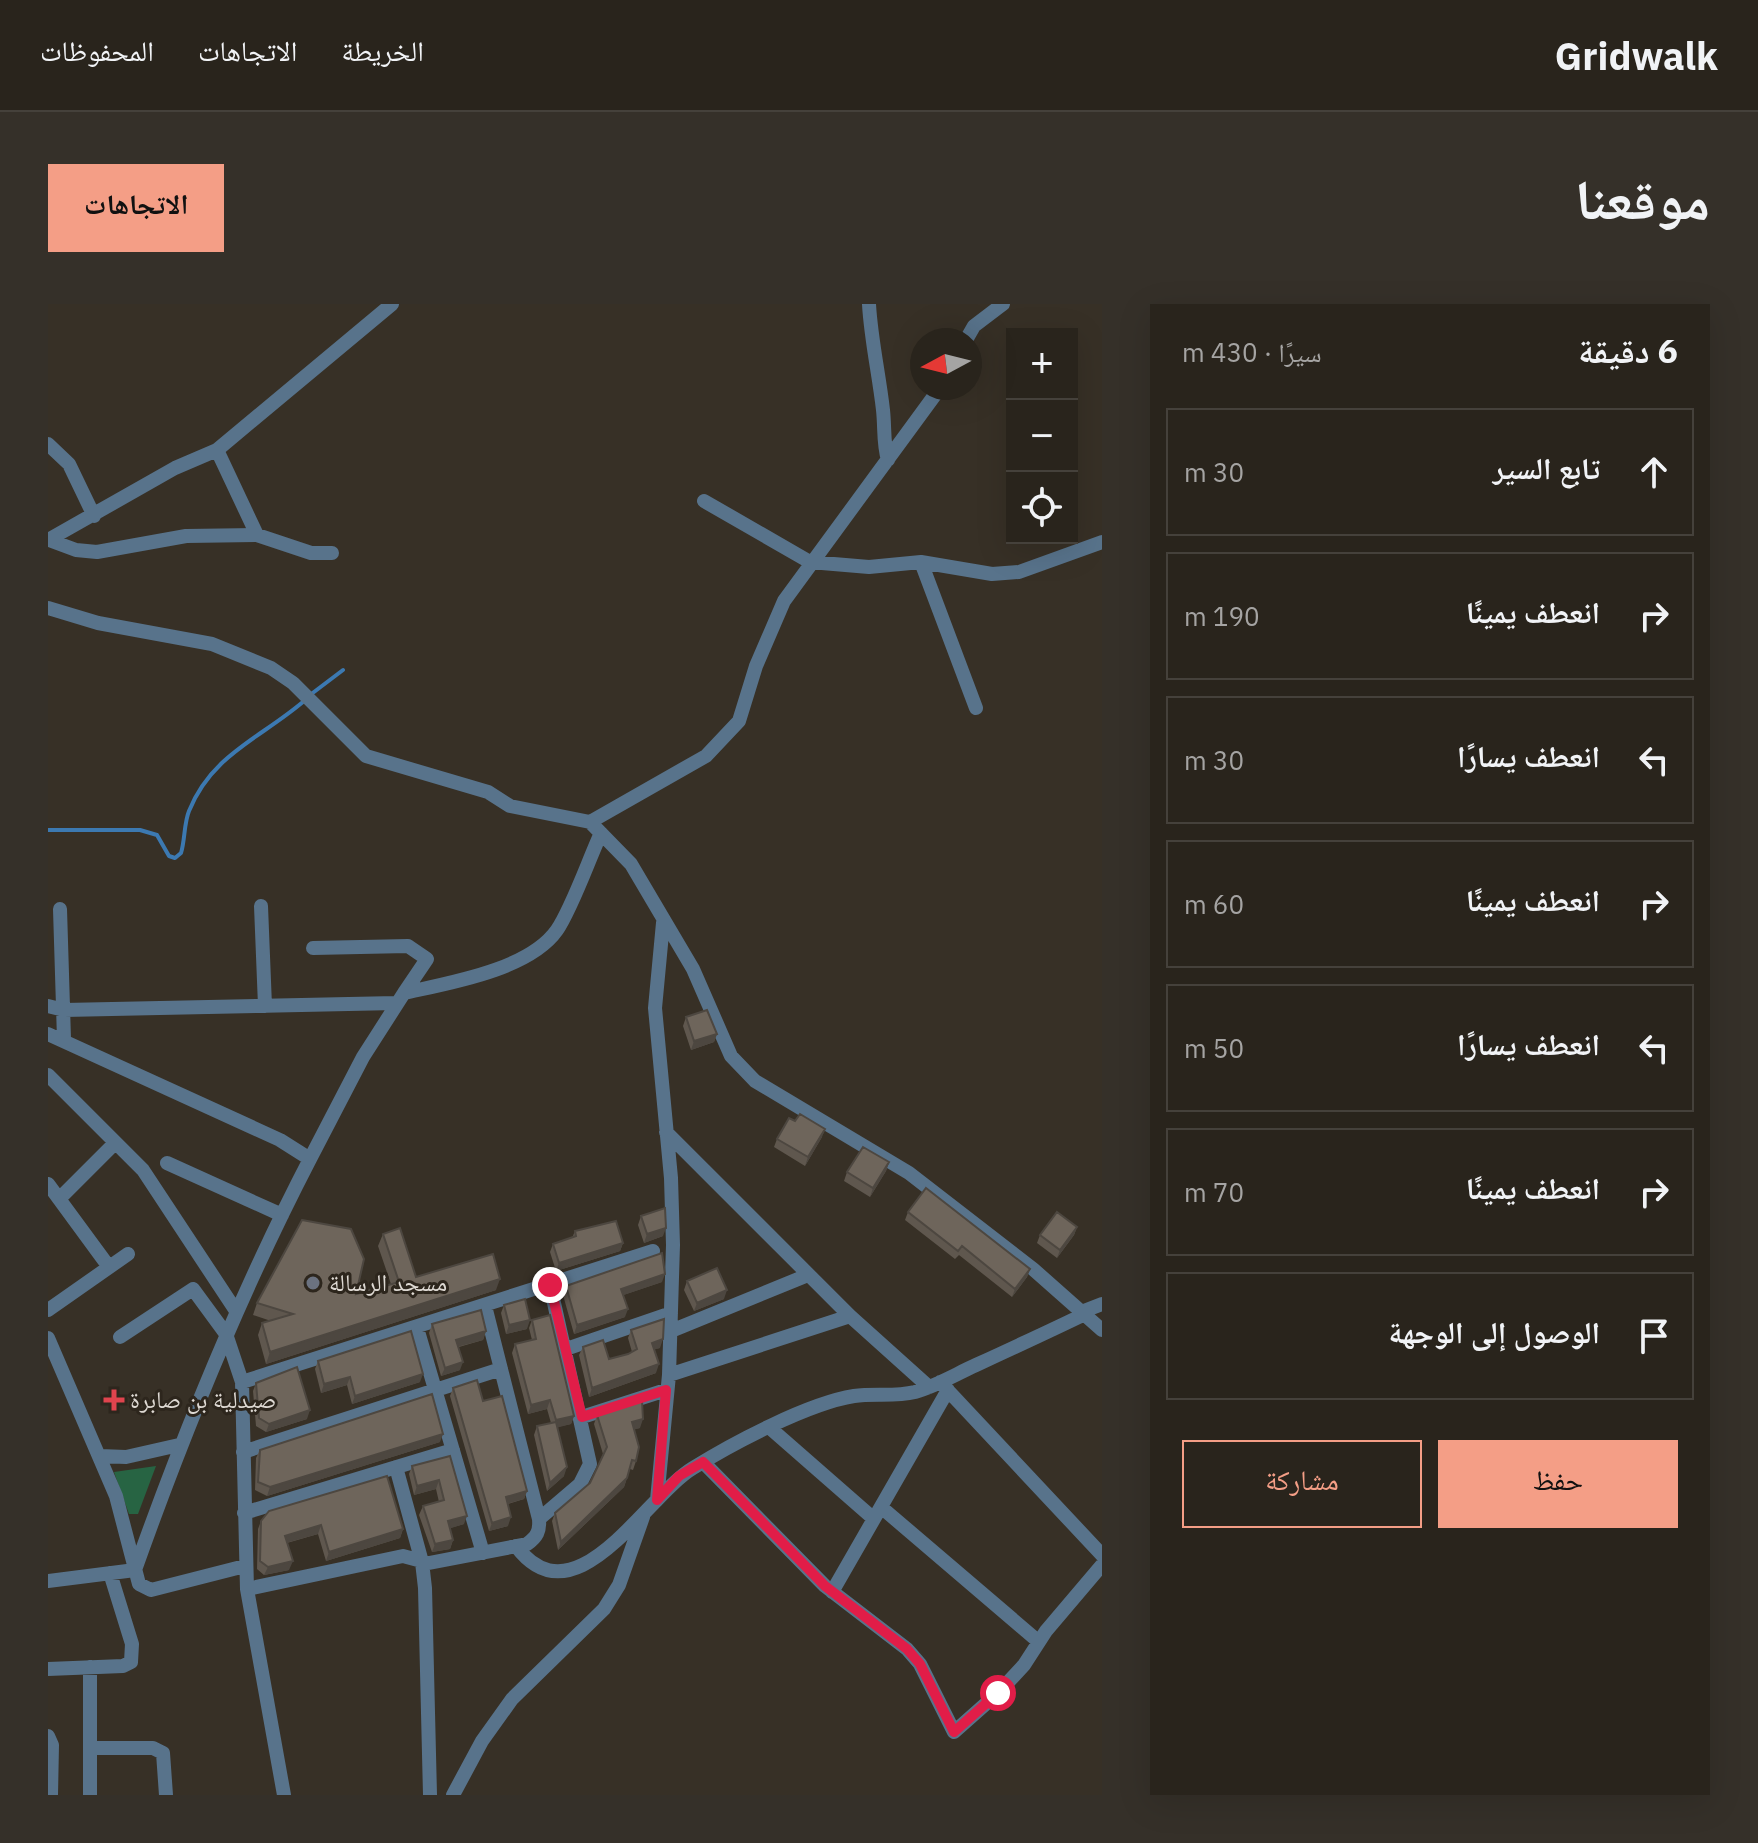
<!DOCTYPE html>
<html lang="ar">
<meta charset="utf-8">
<style>
:root{--surface:#29241c;--page:#353029;--text:#f1f3f6;--muted:#a5a4a3;--line:#45413b;--accent:#f49e86}
body{margin:0;font-family:"IBM Plex Sans","Noto Naskh Arabic",sans-serif;background:var(--page);color:var(--text);direction:rtl}
.controls{position:absolute;right:24px;top:24px;display:grid;overflow:hidden;border-radius:0px;box-shadow:0 8px 32px #0002}
.controls button{width:72px;height:72px;display:grid;place-items:center;padding:0;border:0;border-bottom:2px solid var(--line);background:var(--surface);color:var(--text);font:40px sans-serif}
.compass{position:absolute;left:862px;top:24px;width:72px;height:72px;border-radius:50%;background:var(--surface);box-shadow:0 8px 32px #0002;rotate:263deg}
.stop{position:absolute;width:24px;height:24px;margin:-18px;border:6px solid #e11d48;border-radius:50%;background:#fff}
.stop.end{background:#e11d48;border-color:#fff;box-shadow:0 2px 8px #0008}
.list{margin:0;padding:0;list-style:none}
h2{display:flex;justify-content:space-between;align-items:center;height:104px;margin:0;padding:0 32px;font-size:34px}
h2 small{font-size:26px;font-weight:400;color:var(--muted)}
.list li{display:grid;grid-template-columns:52px 1fr auto;gap:24px;align-items:center;box-sizing:border-box;height:128px;margin:0 16px 16px;padding:0 16px;border:2px solid var(--line);border-radius:0px}
.list b{display:block;font-size:30px;white-space:nowrap}
.list em{font-size:26px;font-style:normal;color:var(--muted)}
.actions{display:flex;gap:16px;padding:24px 32px}
.actions a{flex:1;padding:18px 0;border:2px solid var(--accent);border-radius:0px;text-align:center;font-size:28px;color:var(--accent)}
.actions .main{background:var(--accent);color:#111}
.icon{flex:none;width:44px;height:44px;fill:none;stroke:currentColor;stroke-width:2;stroke-linecap:round;stroke-linejoin:round}
.map{position:relative;flex:none;width:1054px;height:1491px;overflow:hidden;direction:ltr;border-radius:0px}
header{display:flex;align-items:center;gap:48px;box-sizing:border-box;height:112px;padding:0 40px;background:var(--surface);border-bottom:2px solid var(--line)}
header strong{font-size:38px}
nav{display:flex;gap:44px;margin-inline-start:auto;font-size:28px}
.intro{display:flex;align-items:center;justify-content:space-between;box-sizing:border-box;height:192px;padding:0 48px}
h1{margin:0;font-size:56px}
.button{padding:20px 36px;border-radius:0px;background:var(--accent);color:#111;font-size:28px;font-weight:700}
main{display:flex;gap:48px;padding:0 48px}
aside{flex:1;background:var(--surface);border-radius:0px;box-shadow:0 8px 32px #0002}
.map>svg:first-child{display:block}
</style>
<header>
<strong>Gridwalk</strong>
<nav><a>الخريطة</a><a>الاتجاهات</a><a>المحفوظات</a></nav>
</header>
<div class="intro"><h1>موقعنا</h1><a class="button">الاتجاهات</a></div>
<main>
<aside>
<h2>6 دقيقة<small>سيرًا · 430 m</small></h2>
<ul class="list">
<li><svg class="icon" aria-label="ahead" viewBox="0 0 24 24"><path d="M12 20V5M6 11l6-6 6 6"/></svg><div><b>تابع السير</b></div><em>30 m</em></li>
<li><svg class="icon" aria-label="right" viewBox="0 0 24 24"><path d="M7 20v-9h11M14 6l5 5-5 5"/></svg><div><b>انعطف يمينًا</b></div><em>190 m</em></li>
<li><svg class="icon" aria-label="left" viewBox="0 0 24 24"><path d="M17 20v-9H6M10 6l-5 5 5 5"/></svg><div><b>انعطف يسارًا</b></div><em>30 m</em></li>
<li><svg class="icon" aria-label="right" viewBox="0 0 24 24"><path d="M7 20v-9h11M14 6l5 5-5 5"/></svg><div><b>انعطف يمينًا</b></div><em>60 m</em></li>
<li><svg class="icon" aria-label="left" viewBox="0 0 24 24"><path d="M17 20v-9H6M10 6l-5 5 5 5"/></svg><div><b>انعطف يسارًا</b></div><em>50 m</em></li>
<li><svg class="icon" aria-label="right" viewBox="0 0 24 24"><path d="M7 20v-9h11M14 6l5 5-5 5"/></svg><div><b>انعطف يمينًا</b></div><em>70 m</em></li>
<li><svg class="icon" aria-label="arrive" viewBox="0 0 24 24"><path d="M6 21V4h12l-3 4 3 4H6"/></svg><div><b>الوصول إلى الوجهة</b></div></li>
</ul>
<div class="actions"><a class="main">حفظ</a><a>مشاركة</a></div>
</aside>
<div class="map">
<svg width="1054" height="1491" viewBox="0 0 1054 1491">
<rect width="100%" height="100%" fill="#373026"/>
<path fill="#276443" d="M 108,1162 L 90,1210 L 81,1210 L 66,1168 Z"/>
<g fill="none" stroke-linecap="round" stroke-linejoin="round">
<path stroke="#3c79b1" stroke-width="4" d="M 262,391 L 295,366
M 0,526 L 92,526 L 109,531 L 121,552 L 127,554 L 133,549 C 137,536 136,519 141,507 C 164,450 213,434 256,397"/>
<path stroke="#58738b" stroke-width="14" d="M 821,0 C 823,36 831,70 835,106 C 837,124 835,139 840,156
M 918,36 L 926,22 L 955,0
M 0,140 L 21,160 L 46,212
M 169,146 L 209,231
M 656,197 L 762,258 L 821,263 L 873,258 L 944,270 L 971,268 L 1054,238
M 0,236 L 127,164 L 169,146 L 344,0
M 1,236 L 28,246 L 49,248 L 138,232 L 209,231 L 263,249 L 284,249
M 873,258 L 928,404
M 0,304 L 50,319 L 164,340 L 223,364 L 245,379 L 318,452 L 440,488 L 462,502 L 542,518 L 583,560 L 645,665 L 683,752 L 707,777 L 861,869 L 985,965 L 1054,1026
M 542,518 L 658,452 L 691,417 L 708,362 L 736,297 L 892,84
M 213,602 L 217,702
M 12,605 L 16,735
M 265,644 L 360,642 L 379,655 L 356,689
M 0,702 L 16,706 L 348,699
M 0,730 L 232,836 L 262,855 C 193,988 137,1125 87,1266 L 0,1277
M 0,771 L 95,866 L 188,1007
M 618,828 L 802,1012 L 881,1083
M 262,855 L 315,753 L 356,689 C 401,679 481,666 509,626 C 524,604 541,555 553,529
M 119,859 L 234,911
M 0,880 L 61,963
M 11,895 L 67,839
M 0,1006 L 80,950
M 1036,1007 L 1054,1000
M 369,1024 L 435,1249
M 623,1027 L 760,971
M 72,1033 L 145,985 L 178,1030 L 194,1078 L 199,1285 L 236,1491
M 0,1034 L 68,1192 L 91,1280 L 103,1286 L 197,1262
M 518,1045 L 623,1009
M 621,1071 L 802,1012
M 194,1078 L 605,947
M 892,1078 L 1054,1251
M 534,1113 L 618,1086
M 722,1124 L 826,1215
M 195,1148 L 453,1065
M 52,1152 L 78,1153 L 131,1141
M 655,1158 L 777,1282 L 859,1345 L 872,1360 L 906,1428 L 950,1389 L 976,1361 L 998,1327 L 1054,1261
M 348,1163 L 374,1258 L 377,1284 L 382,1491
M 609,1196 L 621,1071 L 625,941 L 623,874 L 607,704 L 615,619
M 833,1203 L 991,1338
M 196,1209 L 405,1146
M 491,1215 L 532,1180 L 542,1160 L 502,981
M 468,1242 C 527,1321 598,1192 645,1164 C 685,1139 761,1099 806,1092 C 826,1089 847,1093 867,1088 C 888,1082 908,1070 928,1061 C 965,1044 1002,1027 1039,1009
M 199,1285 L 355,1252 L 381,1259 L 479,1240 C 489,1233 492,1227 491,1215 L 437,1002
M 784,1288 L 900,1086
M 0,1365 L 75,1362 L 83,1358 L 84,1340 L 62,1269
M 0,1432 L 4,1441 L 3,1491
M 42,1444 L 105,1444 L 115,1449 L 118,1491
M 42,1491 L 42,1363
M 405,1491 L 434,1437 L 464,1395 L 556,1305 L 571,1281 L 595,1213"/>
</g>
<path fill="#5f574e" d="M 638,713 L 669,730 L 666,738 L 643,746 L 635,722 Z
M 774,833 L 757,862 L 726,843 L 729,835 Z
M 841,858 L 838,867 L 822,893 L 796,877 L 799,868 Z
M 860,908 L 982,965 L 979,973 L 964,993 L 911,951 L 907,955 L 857,916 Z
M 593,912 L 615,932 L 596,939 L 590,921 Z
M 1029,923 L 1026,931 L 1009,954 L 989,939 L 992,931 Z
M 527,927 L 575,939 L 572,947 L 508,967 L 502,948 L 505,940 L 524,934 Z
M 335,930 L 368,973 L 448,986 L 218,1060 L 210,1031 L 214,1019 L 223,1017 L 205,1011 L 209,999 L 308,990 L 343,980 L 330,942 Z
M 639,977 L 676,995 L 646,1007 L 636,986 Z
M 614,978 L 575,991 L 577,1013 L 526,1030 L 515,991 L 518,982 Z
M 456,1001 L 479,1025 L 458,1030 L 453,1009 Z
M 484,1016 L 526,1112 L 523,1120 L 509,1123 L 516,1172 L 499,1187 L 486,1131 L 489,1122 L 503,1119 L 499,1105 L 480,1110 L 464,1049 L 467,1040 L 484,1036 L 481,1024 Z
M 384,1020 L 438,1027 L 435,1036 L 411,1043 L 412,1066 L 393,1072 L 381,1029 Z
M 583,1026 L 612,1044 L 606,1045 L 608,1069 L 541,1093 L 531,1051 L 535,1043 L 561,1055 L 580,1050 L 584,1048 L 580,1034 Z
M 270,1057 L 372,1078 L 304,1100 L 299,1081 L 273,1089 L 267,1065 Z
M 208,1079 L 259,1115 L 218,1128 L 208,1122 L 205,1087 Z
M 405,1084 L 479,1187 L 476,1195 L 460,1200 L 460,1222 L 441,1227 L 402,1092 Z
M 549,1111 L 592,1124 L 586,1125 L 588,1157 L 585,1166 L 582,1165 L 576,1183 L 510,1246 L 504,1217 L 507,1209 L 542,1179 L 555,1150 L 546,1120 Z
M 392,1138 L 219,1192 L 207,1186 L 208,1154 L 212,1146 Z
M 402,1152 L 416,1220 L 402,1224 L 405,1236 L 402,1245 L 384,1248 L 371,1211 L 375,1202 L 391,1198 L 388,1185 L 366,1191 L 361,1170 L 364,1162 Z
M 213,1217 L 355,1225 L 352,1234 L 278,1257 L 270,1230 L 239,1239 L 241,1266 L 216,1271 L 209,1265 L 210,1225 Z"/>
<path fill="#4d4740" d="M 669,730 L 666,738 L 643,746 L 646,737 Z
M 777,825 L 774,833 L 757,862 L 760,853 Z
M 841,858 L 838,867 L 822,893 L 825,884 Z
M 1029,923 L 1026,931 L 1009,954 L 1012,946 Z
M 618,924 L 615,932 L 596,939 L 599,930 Z
M 575,939 L 572,947 L 508,967 L 511,959 Z
M 982,965 L 979,973 L 964,993 L 967,985 Z
M 617,970 L 614,978 L 570,993 L 573,985 Z
M 452,975 L 448,986 L 218,1060 L 222,1048 Z
M 679,986 L 676,995 L 646,1007 L 649,999 Z
M 580,1005 L 577,1013 L 526,1030 L 529,1021 Z
M 482,1016 L 479,1025 L 458,1030 L 461,1021 Z
M 438,1027 L 435,1036 L 405,1044 L 408,1036 Z
M 615,1035 L 612,1044 L 601,1047 L 604,1039 Z
M 415,1058 L 412,1066 L 393,1072 L 397,1064 Z
M 611,1060 L 608,1069 L 541,1093 L 544,1084 Z
M 375,1070 L 372,1078 L 304,1100 L 307,1092 Z
M 302,1073 L 299,1081 L 273,1089 L 276,1080 Z
M 502,1096 L 499,1105 L 480,1110 L 483,1101 Z
M 262,1106 L 259,1115 L 218,1128 L 221,1120 Z
M 526,1112 L 523,1120 L 504,1125 L 508,1116 Z
M 595,1115 L 592,1124 L 581,1127 L 584,1118 Z
M 395,1130 L 392,1138 L 219,1192 L 222,1183 Z
M 519,1163 L 516,1172 L 499,1187 L 502,1179 Z
M 579,1174 L 576,1183 L 510,1246 L 513,1238 Z
M 391,1176 L 388,1185 L 366,1191 L 369,1182 Z
M 479,1187 L 476,1195 L 455,1201 L 458,1193 Z
M 419,1212 L 416,1220 L 397,1226 L 400,1217 Z
M 463,1213 L 460,1222 L 441,1227 L 444,1219 Z
M 273,1221 L 270,1230 L 234,1240 L 237,1232 Z
M 355,1225 L 352,1234 L 278,1257 L 281,1248 Z
M 405,1236 L 402,1245 L 384,1248 L 387,1240 Z
M 245,1257 L 241,1266 L 216,1271 L 220,1263 Z"/>
<path fill="#6e655b" stroke="#4d4740" stroke-width="2" d="M 659,706 L 669,730 L 646,737 L 638,713 Z
M 752,810 L 777,825 L 760,853 L 729,835 L 741,814 L 747,817 Z
M 815,843 L 841,858 L 825,884 L 799,868 Z
M 878,884 L 982,965 L 967,985 L 914,942 L 910,947 L 860,908 Z
M 617,904 L 618,924 L 599,930 L 593,912 Z
M 1009,908 L 1029,923 L 1012,946 L 992,931 Z
M 254,916 L 303,925 L 316,955 L 308,990 L 351,978 L 335,930 L 352,924 L 368,973 L 445,950 L 452,975 L 222,1048 L 214,1019 L 245,1010 L 209,999 Z
M 568,917 L 575,939 L 511,959 L 505,940 L 528,932 L 527,927 Z
M 614,949 L 617,970 L 573,985 L 580,1005 L 529,1021 L 518,982 Z
M 669,964 L 679,986 L 649,999 L 639,977 Z
M 477,995 L 482,1016 L 461,1021 L 456,1001 Z
M 433,1006 L 438,1027 L 408,1036 L 415,1058 L 397,1064 L 384,1020 Z
M 502,1011 L 526,1112 L 508,1116 L 502,1096 L 483,1101 L 467,1040 L 488,1035 L 484,1016 Z
M 616,1015 L 615,1035 L 604,1039 L 611,1060 L 544,1084 L 535,1043 L 555,1036 L 561,1055 L 580,1050 L 589,1045 L 583,1026 Z
M 363,1027 L 375,1070 L 307,1092 L 302,1073 L 276,1080 L 270,1057 Z
M 249,1063 L 262,1106 L 221,1120 L 211,1114 L 208,1079 Z
M 429,1076 L 435,1097 L 454,1092 L 479,1187 L 458,1193 L 463,1213 L 444,1219 L 405,1084 Z
M 384,1090 L 395,1130 L 222,1183 L 210,1178 L 212,1146 Z
M 594,1097 L 595,1115 L 584,1118 L 591,1143 L 588,1157 L 584,1156 L 579,1174 L 513,1238 L 507,1209 L 542,1179 L 559,1143 L 549,1111 Z
M 508,1118 L 519,1163 L 502,1179 L 489,1122 Z
M 402,1152 L 419,1212 L 400,1217 L 405,1236 L 387,1240 L 375,1202 L 396,1196 L 391,1176 L 369,1182 L 364,1162 Z
M 339,1172 L 355,1225 L 281,1248 L 273,1221 L 237,1232 L 245,1257 L 220,1263 L 212,1257 L 213,1217 L 221,1207 Z"/>
<g fill="none" stroke-linecap="round" stroke-linejoin="round">
<path stroke="#e11d48" stroke-width="10" d="M 502,981 L 534,1113 L 618,1086 L 609,1196 L 631,1172 L 655,1158 L 777,1282 L 859,1345 L 872,1360 L 906,1428 L 950,1389"/>
</g>
<circle fill="#6b7280" stroke="#2d261d" stroke-width="3" cx="265" cy="979" r="8"/>
<path fill="#e0444e" stroke="#2d261d" stroke-width="3" d="M62 1084h8v8h8v8h-8v8h-8v-8h-8v-8h8z"/>
<g text-anchor="middle" stroke-width="6" stroke-linejoin="round" paint-order="stroke">
<g font-size="24" fill="#ded9d3" stroke="#2d261d" text-anchor="start">
<text x="281" y="987">مسجد الرسالة</text>
<text x="82" y="1104">صيدلية بن صابرة</text>
</g>
</g>
</svg>
<div class="controls">
<button>+</button>
<button>−</button>
<button><svg class="icon" aria-label="locate" viewBox="0 0 24 24"><circle cx="12" cy="12" r="6"/><path d="M12 2v4M12 18v4M2 12h4M18 12h4"/></svg></button>
</div>
<svg class="compass" viewBox="-18 -18 36 36"><path d="M0-13l5 13h-10z" fill="#e53935"/><path d="M0 13l5-13h-10z" fill="#a5a4a3"/></svg>
<div class="stop" style="left:950px;top:1389px"></div>
<div class="stop end" style="left:502px;top:981px"></div>
</div>
</main>
